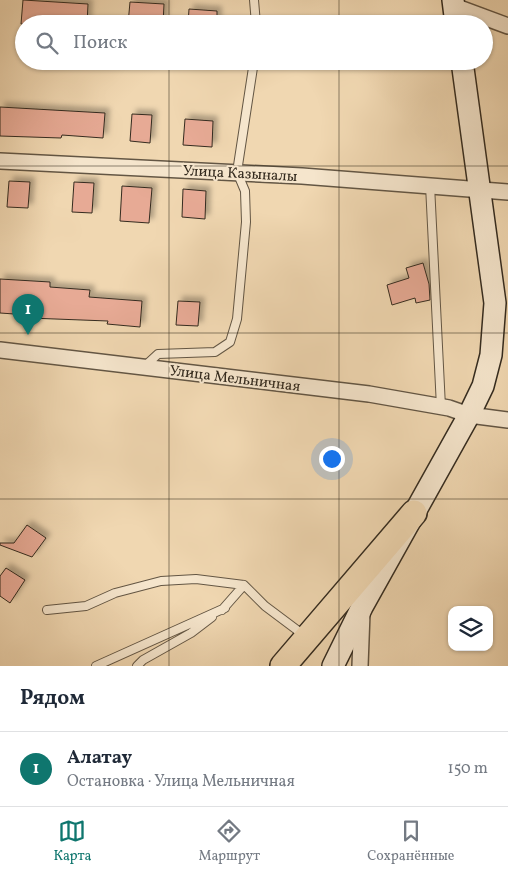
<!DOCTYPE html>
<html lang="ru">
<meta charset="utf-8">
<style>
:root{--surface:#fff;--page:#f6f6f7;--text:#1f2937;--muted:#747a83;--line:#e0e1e3;--accent:#0f766e}
body{margin:0;font-family:Vollkorn,serif;background:var(--page);color:var(--text)}
.controls{position:absolute;right:15px;bottom:15px;display:grid;overflow:hidden;border-radius:10px;box-shadow:0 1px 4px #0004}
.controls button{width:45px;height:45px;display:grid;place-items:center;padding:0;border:0;border-bottom:1px solid var(--line);background:var(--surface);color:var(--text);font:25px sans-serif}
.you{position:absolute;left:331px;top:458px;width:18px;height:18px;margin:-12px;border:4px solid #fff;border-radius:50%;background:#1a73e8;box-shadow:0 0 0 8px #1a73e833}
.badge{display:grid;place-items:center;width:32px;height:32px;border-radius:50%;background:var(--accent);color:#fff;font-size:16px;font-weight:700}
.pin{position:absolute;translate:-50% -41px;filter:drop-shadow(0 1px 2px #0008)}
.pin::after{content:'';position:absolute;top:26px;width:18px;height:15px;background:inherit;clip-path:polygon(0 0,100% 0,50% 100%)}
.list{margin:0;padding:0;list-style:none}
h2{display:flex;justify-content:space-between;align-items:center;height:65px;margin:0;padding:0 20px;font-size:21px}
h2 small{font-size:16px;font-weight:400;color:var(--muted)}
.list li{display:grid;grid-template-columns:32px 1fr auto;gap:15px;align-items:center;box-sizing:border-box;height:75px;padding:0 20px;border-top:1px solid var(--line)}
.list b{display:block;font-size:19px;white-space:nowrap}
.list p{margin:0;font-size:16px;white-space:nowrap;color:var(--muted)}
.list em{font-size:16px;font-style:normal;color:var(--muted)}
.icon{flex:none;width:28px;height:28px;fill:none;stroke:currentColor;stroke-width:2;stroke-linecap:round;stroke-linejoin:round}
.map{position:relative;flex:none;width:508px;height:666px;overflow:hidden}
.search{position:absolute;background:var(--surface);box-shadow:0 1px 4px #0004;left:15px;right:15px;top:15px;height:55px;display:flex;align-items:center;gap:12px;box-sizing:border-box;padding:0 18px;border-radius:28px;color:var(--muted);font-size:19px}
.sheet{height:140px;background:var(--surface)}
nav{display:flex;justify-content:space-around;align-items:center;box-sizing:border-box;height:70px;border-top:1px solid var(--line);background:var(--surface);font-size:14px;color:var(--muted)}
nav a{display:grid;justify-items:center;gap:2px}
nav .on{color:var(--accent)}
.map>svg:first-child{display:block}
</style>
<div class="map">
<svg width="508" height="666" viewBox="0 0 508 666">
<defs>
<filter id="shadow"><feDropShadow dx="4.5" dy="-4.5" stdDeviation="2.5" flood-color="#0004"/></filter>
</defs>
<rect width="100%" height="100%" fill="#f0d7b1"/>
<filter id="stains"><feTurbulence type="fractalNoise" baseFrequency=".004" numOctaves="4"/><feColorMatrix values="0 0 0 0 .2 0 0 0 0 .09 0 0 0 0 .02 0 0 0 .5 -.17"/></filter>
<radialGradient id="worn" r=".72"><stop offset=".6" stop-color="#630" stop-opacity="0"/><stop offset="1" stop-color="#630" stop-opacity=".3"/></radialGradient>
<path fill="#e7aa95" stroke="#342b1f" filter="url(#shadow)" d="M 23,0 L 88,4 L 87,24 L 21,24 Z
M 130,2 L 164,4 L 163,24 L 128,24 Z
M 189,9 L 217,11 L 217,24 L 188,24 Z
M 0,107 L 105,113 L 103,138 L 62,135 L 61,138 L 0,136 Z
M 132,114 L 152,115 L 150,143 L 130,141 Z
M 185,119 L 213,121 L 212,147 L 183,145 Z
M 9,181 L 30,182 L 28,208 L 7,207 Z
M 74,182 L 94,183 L 92,213 L 72,212 Z
M 122,186 L 152,188 L 149,223 L 120,221 Z
M 183,189 L 206,191 L 205,219 L 182,217 Z
M 423,263 L 429,284 L 430,300 L 416,303 L 415,298 L 392,305 L 387,285 L 409,278 L 406,268 Z
M 0,279 L 50,282 L 50,287 L 90,290 L 89,297 L 142,301 L 140,327 L 107,324 L 108,321 L 29,318 L 29,315 L 0,313 Z
M 178,301 L 200,302 L 198,326 L 176,325 Z
M 27,525 L 46,538 L 32,557 L 0,545 L 0,543 L 14,543 Z
M 6,568 L 25,580 L 10,603 L 0,596 L 0,576 Z"/>
<g fill="none" stroke-linecap="round" stroke-linejoin="round">
<defs>
<path id="service" d="M 254,0 L 256,24
M 430,185 L 441,407
M 145,366 L 158,354 L 215,352 L 230,342 L 237,319 L 246,222 L 245,191 L 237,172 L 254,61
M 47,610 L 86,606 L 115,593 L 161,581 L 196,579 L 244,585 L 265,606 L 305,636
M 222,610 L 244,585
M 96,666 L 225,608
M 137,666 L 143,660 L 191,633 L 212,617"/>
<path id="minor" d="M 454,6 L 508,26
M 0,161 L 302,176 L 508,192
M 0,350 L 369,394 L 449,408 L 469,415 L 508,420
M 360,666 L 362,613"/>
<path id="secondary" d="M 453,0 L 456,24
M 333,666 L 362,607 L 469,415 L 483,386 L 491,355 L 495,303 L 462,61"/>
<path id="trunk" d="M 283,666 L 414,513"/>
</defs>
<use href="#service" stroke="#635644" stroke-width="10"/>
<use href="#minor" stroke="#635644" stroke-width="18"/>
<use href="#secondary" stroke="#342b1f" stroke-width="24"/>
<use href="#trunk" stroke="#342b1f" stroke-width="28"/>
<use href="#service" stroke="#f5e5cc" stroke-width="8"/>
<use href="#minor" stroke="#f5e5cc" stroke-width="15"/>
<use href="#secondary" stroke="#f5e5cc" stroke-width="21"/>
<use href="#trunk" stroke="#f0d7b1" stroke-width="25"/>
</g>
<path fill="none" stroke="#342b1f" stroke-width="1" stroke-opacity="0.55" d="M 169,0 L 169,24M 339,0 L 339,24M 169,61 L 169,666M 339,61 L 339,666M 0,166 L 508,166M 0,333 L 508,333M 0,499 L 508,499"/>
<g text-anchor="middle" stroke-width="4" stroke-linejoin="round" paint-order="stroke">
<g font-size="15" fill="#342b1f" stroke="#f5e5cc">
<text transform="translate(240 173) rotate(3)" y="5">Улица Казыналы</text>
<text transform="translate(235 378) rotate(7)" y="5">Улица Мельничная</text>
</g>
</g>
<rect width="100%" height="100%" filter="url(#stains)"/>
<rect width="100%" height="100%" fill="url(#worn)"/>
</svg>
<div class="controls">
<button><svg class="icon" aria-label="layers" viewBox="0 0 24 24"><path d="M12 4l9 5-9 5-9-5zM3 14l9 5 9-5"/></svg></button>
</div>
<div class="you"></div>
<div class="pin badge" style="left:28px;top:335px">1</div>
<div class="search"><svg class="icon" aria-label="search" viewBox="0 0 24 24"><circle cx="10" cy="10" r="6"/><path d="M15 15l6 6"/></svg>Поиск</div>
</div>
<section class="sheet">
<h2>Рядом<small></small></h2>
<ul class="list">
<li><span class="badge">1</span><div><b>Алатау</b><p>Остановка · Улица Мельничная</p></div><em>150 m</em></li>
</ul>
</section>
<nav>
<a class="on"><svg class="icon" aria-label="map" viewBox="0 0 24 24"><path d="M3 6l6-2 6 2 6-2v14l-6 2-6-2-6 2zM9 4v14M15 6v14"/></svg>Карта</a>
<a><svg class="icon" aria-label="directions" viewBox="0 0 24 24"><path d="M12 3l9 9-9 9-9-9zM9 14v-3h6M13 9l2 2-2 2"/></svg>Маршрут</a>
<a><svg class="icon" aria-label="saved" viewBox="0 0 24 24"><path d="M7 4h10v16l-5-4-5 4z"/></svg>Сохранённые</a>
</nav>
